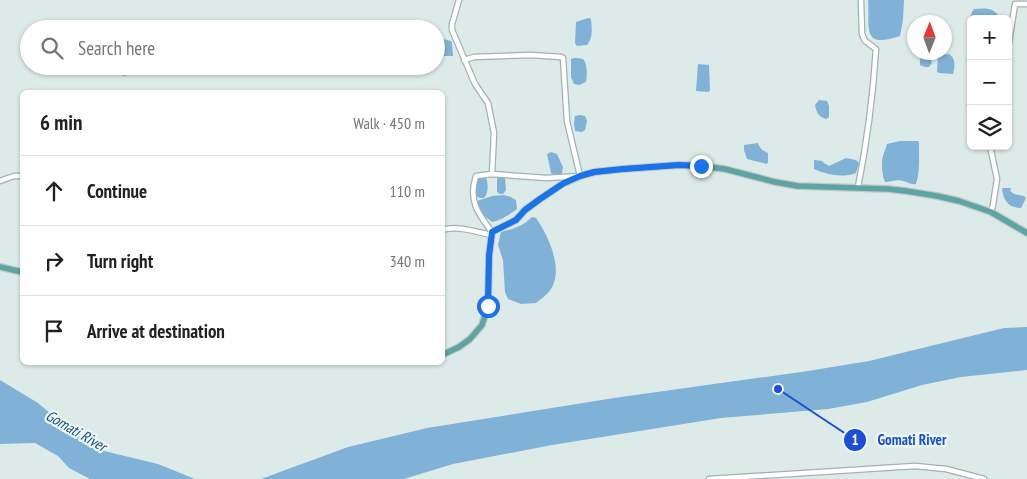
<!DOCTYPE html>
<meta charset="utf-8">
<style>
:root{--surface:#fff;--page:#f6f6f6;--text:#202124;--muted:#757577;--line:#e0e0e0}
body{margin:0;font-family:"PT Sans Narrow",sans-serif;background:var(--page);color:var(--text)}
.controls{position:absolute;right:15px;top:15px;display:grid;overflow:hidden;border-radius:8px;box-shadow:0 1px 4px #0004}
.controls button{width:45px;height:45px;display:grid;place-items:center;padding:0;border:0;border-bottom:1px solid var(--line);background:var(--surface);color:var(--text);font:25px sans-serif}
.compass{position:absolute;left:907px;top:15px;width:45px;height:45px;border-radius:50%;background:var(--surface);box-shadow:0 1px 4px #0004;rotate:1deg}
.stop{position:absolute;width:15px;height:15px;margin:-11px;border:4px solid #1a73e8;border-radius:50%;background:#fff}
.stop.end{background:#1a73e8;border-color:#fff;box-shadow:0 1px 5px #0008}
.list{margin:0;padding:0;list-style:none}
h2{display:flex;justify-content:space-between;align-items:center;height:65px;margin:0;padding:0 20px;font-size:21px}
h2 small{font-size:16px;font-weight:400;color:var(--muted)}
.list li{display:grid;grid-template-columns:32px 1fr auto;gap:15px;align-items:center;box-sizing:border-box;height:70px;padding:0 20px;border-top:1px solid var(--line)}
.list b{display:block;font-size:19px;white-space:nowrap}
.list em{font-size:16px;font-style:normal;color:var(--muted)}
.icon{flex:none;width:28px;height:28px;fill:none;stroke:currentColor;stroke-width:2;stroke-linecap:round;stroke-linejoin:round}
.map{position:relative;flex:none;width:1027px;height:479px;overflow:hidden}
.search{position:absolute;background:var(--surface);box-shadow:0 1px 4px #0004;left:20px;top:20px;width:425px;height:55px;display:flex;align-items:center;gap:12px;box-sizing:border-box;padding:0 18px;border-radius:28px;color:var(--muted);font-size:19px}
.panel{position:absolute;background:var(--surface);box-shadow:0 1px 4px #0004;left:20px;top:90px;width:425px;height:275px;border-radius:8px}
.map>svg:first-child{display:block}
</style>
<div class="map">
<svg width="1027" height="479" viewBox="0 0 1027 479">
<rect width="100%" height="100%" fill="#ddebe8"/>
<path fill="#7fb2d6" d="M 868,0 L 904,0 L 903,20 L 900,36 C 861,49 870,28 868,0 Z
M 974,9 C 986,8 994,7 1001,19 L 971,19 L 971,50 C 968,41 967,17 974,9 Z
M 588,18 L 591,19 C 592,29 593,38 587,45 L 577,46 L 575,43 L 576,22 Z
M 443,39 L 451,41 L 452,43 L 453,56 L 436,56 L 436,40 Z
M 924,53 L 927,53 L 929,55 L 932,63 L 929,67 L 925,67 L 920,65 L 920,57 Z
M 949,54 C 956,59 955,66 953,74 L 939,73 L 937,72 L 938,55 Z
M 574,58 C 576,58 581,58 583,59 C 588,64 587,77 586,82 L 579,85 L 574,84 L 571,77 L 571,59 Z
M 698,64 L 709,65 L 710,90 L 709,92 L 696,91 Z
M 118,66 L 135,66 L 128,75 L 124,76 L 119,74 Z
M 819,100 L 827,101 L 829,106 L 829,117 L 826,119 C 819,117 816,112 815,105 Z
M 580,115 L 585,116 L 587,121 L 585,130 L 582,132 L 575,131 L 574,123 L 575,116 Z
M 900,141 L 918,141 L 919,143 C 919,155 920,173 916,184 C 910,185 909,182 903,181 C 898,179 891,182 885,182 C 882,175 881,163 883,156 C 884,152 886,148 887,144 Z
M 758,143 C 760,149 763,151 768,153 L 768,162 L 767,164 L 747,159 L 744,150 L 744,145 Z
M 551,152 L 557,154 L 563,167 L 562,173 C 558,176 555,176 551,173 L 547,154 Z
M 846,158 L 856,160 L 859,163 L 856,173 C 842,178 828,175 814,169 L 814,160 L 822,161 L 824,163 L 829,166 Z
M 503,175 L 505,177 L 506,190 L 503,194 L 500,194 L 497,192 L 497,177 L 499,176 Z
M 483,176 L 486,177 C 488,183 489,193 484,198 C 471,199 473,184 478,177 Z
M 1002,188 L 1011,188 L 1010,191 L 1014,194 L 1024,196 L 1026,198 L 1021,208 C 1008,208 1003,200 1002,188 Z
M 504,195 L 511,197 L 516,200 L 517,209 C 509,215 502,220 492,222 L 487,218 L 481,216 L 477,210 L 477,201 L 492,196 Z
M 532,217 L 536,218 C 548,235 564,269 551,289 C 548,294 541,299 536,303 L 521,304 L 508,299 L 505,292 L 503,260 L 498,245 L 501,232 C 513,229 523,226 532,217 Z
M 1027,327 L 1027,370 L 961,377 L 922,385 L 867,402 L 828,409 L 721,418 L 552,445 L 453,464 L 404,479 L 261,479 L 348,447 L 427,428 L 614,398 L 808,371 L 869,361 L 1004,328 Z
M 0,380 L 38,403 L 64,425 L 104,451 L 158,464 L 195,479 L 90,479 L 69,468 L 58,456 L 35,443 L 0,444 Z"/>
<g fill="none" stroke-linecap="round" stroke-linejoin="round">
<defs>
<path id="minor" d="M 459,0 L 452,24 L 452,30 L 475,84 L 488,103 L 494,133 L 492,174 L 546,178 L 580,176 L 567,121 L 563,58 L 561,57 L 531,55 L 474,57 L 464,60
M 1008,49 L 1015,4 L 1027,4
M 990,146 L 997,179 L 993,205 L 991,212
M 492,174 L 476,176 C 468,200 478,214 492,232
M 0,181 L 14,176 L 22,176
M 858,187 C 867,142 873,96 876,49 L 865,41 L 862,34 L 861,0
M 442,230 C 456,225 478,232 491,235
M 709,479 L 915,466 L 946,469 L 984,479"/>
<path id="major" d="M 0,267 L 22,272
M 442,355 L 459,347 L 470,339 L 482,325 L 488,306 L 489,256 L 492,232 L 516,220 L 525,210 L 540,199 L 564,183 L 580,176 L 595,172 L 623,169 L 679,165 L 701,166 L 725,169 L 775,182 L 798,186 L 888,189 L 906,191 L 937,196 L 959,201 L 991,212 L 1027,233"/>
</defs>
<use href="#minor" stroke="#a0b3b0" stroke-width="7"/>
<use href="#major" stroke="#c0c8c8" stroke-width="8"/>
<use href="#minor" stroke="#fff" stroke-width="4.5"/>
<use href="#major" stroke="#5da4a4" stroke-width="5.5"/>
</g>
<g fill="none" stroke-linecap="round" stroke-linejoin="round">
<path stroke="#1a73e8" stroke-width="6" d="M 488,306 L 489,256 L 492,232 L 516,220 L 525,210 L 540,199 L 564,183 L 580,176 L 594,172 L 623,169 L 679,165 L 701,166"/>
</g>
<g text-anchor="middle" stroke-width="4.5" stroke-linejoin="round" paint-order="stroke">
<g font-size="15" font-style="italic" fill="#13507b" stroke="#edf7f5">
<text transform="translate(76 431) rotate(30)" y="5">Gomati River</text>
</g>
</g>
<path fill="none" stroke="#1d4ed8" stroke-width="2" d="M778 389L855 440"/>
<g fill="#1d4ed8" stroke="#edf7f5" stroke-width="2">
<circle cx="778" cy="389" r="5"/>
<circle cx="855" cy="440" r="12"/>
</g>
<g font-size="15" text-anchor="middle" font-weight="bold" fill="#fff">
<text x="855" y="445">1</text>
</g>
<g font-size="15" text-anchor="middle" font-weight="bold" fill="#1d4ed8" stroke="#edf7f5" stroke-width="4.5" stroke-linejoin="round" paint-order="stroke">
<text x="912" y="445">Gomati River</text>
</g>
</svg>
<div class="controls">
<button>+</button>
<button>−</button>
<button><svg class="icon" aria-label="layers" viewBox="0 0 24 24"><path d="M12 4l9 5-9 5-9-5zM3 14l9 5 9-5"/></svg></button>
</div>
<svg class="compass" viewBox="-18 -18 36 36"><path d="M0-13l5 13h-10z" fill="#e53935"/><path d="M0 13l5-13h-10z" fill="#757577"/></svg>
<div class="stop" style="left:488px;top:306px"></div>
<div class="stop end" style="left:701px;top:166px"></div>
<div class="search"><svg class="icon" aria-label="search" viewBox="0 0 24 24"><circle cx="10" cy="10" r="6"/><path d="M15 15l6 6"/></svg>Search here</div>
<section class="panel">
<h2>6 min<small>Walk · 450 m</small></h2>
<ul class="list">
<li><svg class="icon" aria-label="ahead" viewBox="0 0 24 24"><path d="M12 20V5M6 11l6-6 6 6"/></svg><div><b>Continue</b></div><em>110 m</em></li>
<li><svg class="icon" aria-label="right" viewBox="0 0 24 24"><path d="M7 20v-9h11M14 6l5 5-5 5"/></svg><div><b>Turn right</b></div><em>340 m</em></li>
<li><svg class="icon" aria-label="arrive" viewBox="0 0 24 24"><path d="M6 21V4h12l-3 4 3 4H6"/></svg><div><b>Arrive at destination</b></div></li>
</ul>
</section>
</div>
